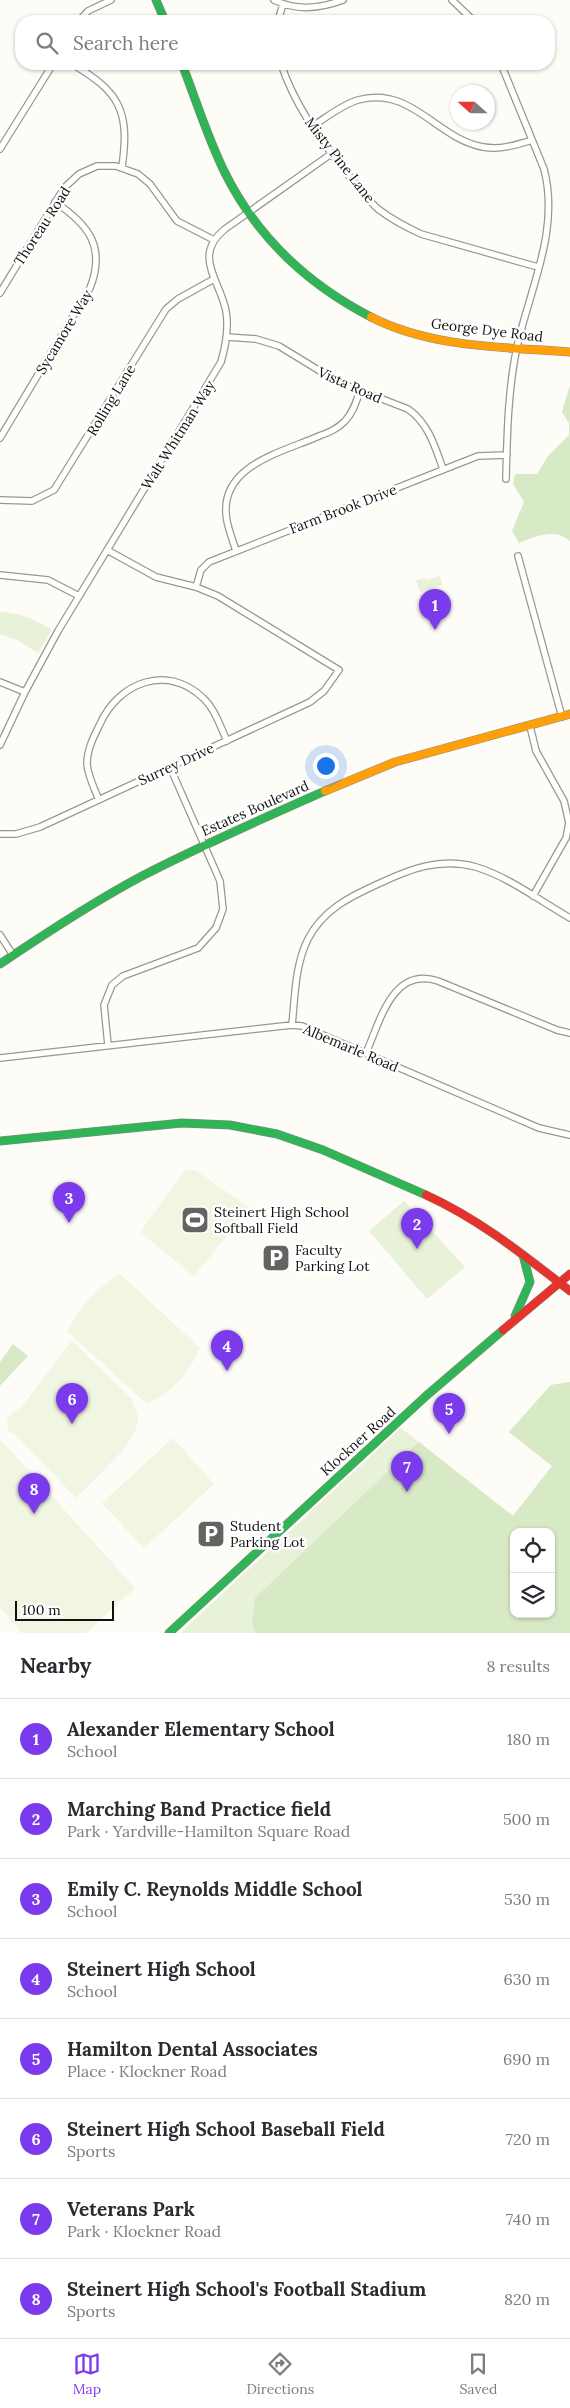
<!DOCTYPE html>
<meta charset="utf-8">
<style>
:root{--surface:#fff;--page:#f2f2f3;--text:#2b2b33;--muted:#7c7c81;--line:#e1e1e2;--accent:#7c3aed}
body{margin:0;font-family:Lora,serif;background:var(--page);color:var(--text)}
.controls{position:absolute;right:15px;bottom:15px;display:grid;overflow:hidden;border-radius:10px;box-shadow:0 1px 4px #0004}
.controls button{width:45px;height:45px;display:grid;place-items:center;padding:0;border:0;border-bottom:1px solid var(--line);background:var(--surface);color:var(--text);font:25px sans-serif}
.compass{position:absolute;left:450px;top:85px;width:45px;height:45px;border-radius:50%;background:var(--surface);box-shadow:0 1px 4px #0004;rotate:291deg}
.scale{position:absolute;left:15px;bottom:12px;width:99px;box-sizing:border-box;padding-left:5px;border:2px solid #111;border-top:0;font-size:14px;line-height:18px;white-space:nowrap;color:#111;-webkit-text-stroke:4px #fff;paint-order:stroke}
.you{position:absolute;left:325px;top:765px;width:18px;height:18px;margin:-12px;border:4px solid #fff;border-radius:50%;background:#1a73e8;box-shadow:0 0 0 8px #1a73e833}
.badge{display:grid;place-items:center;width:32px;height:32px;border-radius:50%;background:var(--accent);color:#fff;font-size:16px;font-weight:700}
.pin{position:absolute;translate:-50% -41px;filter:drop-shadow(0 1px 2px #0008)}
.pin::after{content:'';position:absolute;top:26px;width:18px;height:15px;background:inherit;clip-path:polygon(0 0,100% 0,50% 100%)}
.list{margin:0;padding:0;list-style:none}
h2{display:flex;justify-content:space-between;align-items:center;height:65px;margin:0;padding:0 20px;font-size:21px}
h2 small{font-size:16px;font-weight:400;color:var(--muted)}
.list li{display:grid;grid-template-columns:32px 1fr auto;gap:15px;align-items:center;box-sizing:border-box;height:80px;padding:0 20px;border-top:1px solid var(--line)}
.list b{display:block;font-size:19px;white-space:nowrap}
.list p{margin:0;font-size:16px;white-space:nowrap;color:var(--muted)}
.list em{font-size:16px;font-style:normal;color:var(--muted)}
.icon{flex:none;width:28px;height:28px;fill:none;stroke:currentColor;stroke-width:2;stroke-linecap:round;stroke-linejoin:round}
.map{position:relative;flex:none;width:570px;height:1633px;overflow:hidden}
.search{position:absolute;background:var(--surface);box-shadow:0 1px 4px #0004;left:15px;right:15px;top:15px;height:55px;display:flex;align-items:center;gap:12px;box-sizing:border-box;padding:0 18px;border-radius:20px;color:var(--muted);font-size:19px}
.sheet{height:705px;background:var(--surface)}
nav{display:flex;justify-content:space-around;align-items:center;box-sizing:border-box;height:70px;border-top:1px solid var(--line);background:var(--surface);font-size:14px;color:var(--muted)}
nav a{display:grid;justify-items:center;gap:2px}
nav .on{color:var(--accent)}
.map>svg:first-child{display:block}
</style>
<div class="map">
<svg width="570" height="1633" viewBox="0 0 570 1633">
<rect width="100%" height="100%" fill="#fdfcf7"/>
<path fill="#e7f2d8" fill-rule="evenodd" d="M 440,576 L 442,585 L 420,592 L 416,580 L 425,578 L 426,580 Z
M 435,591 L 440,606 L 425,611 L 420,596 Z
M 0,612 C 21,613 34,619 52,630 L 38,653 L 19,641 L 0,634 Z
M 404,1201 L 465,1267 L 427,1299 L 369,1231 Z
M 570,1382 L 570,1633 L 180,1633 L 401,1428 L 513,1516 L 552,1466 L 509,1432 L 551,1385 ZM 514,1532 L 551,1532 L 551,1614 L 514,1614 Z"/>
<path fill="#d8e9c6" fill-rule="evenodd" d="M 570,385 L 570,541 C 554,528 537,536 519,543 L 512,531 L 524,502 L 513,484 L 515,474 L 537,474 L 548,456 L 569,435 L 569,423 L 562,412 Z
M 13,1344 L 28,1356 L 0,1386 L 0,1362 Z
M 570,1382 L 570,1633 L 255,1633 L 252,1621 L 255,1598 L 419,1442 L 513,1516 L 552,1466 L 509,1432 L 551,1385 ZM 514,1532 L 551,1532 L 551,1614 L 514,1614 Z"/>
<path fill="#f0f6e2" d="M 186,1170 L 195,1170 L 250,1208 L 194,1276 L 140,1232 Z
M 120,1274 L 200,1348 C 189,1373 172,1392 147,1404 L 67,1331 C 80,1306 96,1289 120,1274 Z
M 72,1341 L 132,1399 L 138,1418 L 136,1429 L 125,1448 L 76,1498 L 18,1437 L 8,1430 L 7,1418 L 22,1406 Z
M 173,1438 L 214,1484 L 144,1548 L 102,1503 Z
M 0,1439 L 135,1588 L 86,1633 L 22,1633 L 0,1608 Z"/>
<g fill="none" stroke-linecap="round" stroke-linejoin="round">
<defs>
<path id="street" d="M 274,0 C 296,11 319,9 343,0
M 452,0 L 474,21
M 79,21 L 88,11 L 111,0
M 278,21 L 283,4
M 72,64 C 120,92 130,111 122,167
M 281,64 C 294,103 317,136 343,168 C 354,182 365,197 378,209 C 391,219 406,227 421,234 L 538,267
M 501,64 L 544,169 C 560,230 530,288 517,347 C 508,389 507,436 506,479
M 311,127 C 326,118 341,105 358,100 C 411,85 437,139 483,147 C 501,150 516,145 532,140
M 0,149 L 53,64
M 0,293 L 64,188 L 79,174 L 97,166 L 116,166 L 138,174 L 150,184 L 177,221 L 214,240
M 227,337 L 256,339 L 279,346 L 338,382 L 408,409 C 429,424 435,447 443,469
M 0,438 L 90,288 C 106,247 89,225 55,202
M 0,500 L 32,501 L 54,490 L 166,309 L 178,299 L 214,279
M 236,551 C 233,541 229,531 227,521 C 217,469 275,454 312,439 C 323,434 336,431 345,421 C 353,413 356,402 360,391
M 518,556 L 562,717
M 0,575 L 48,580 L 79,596
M 196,587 L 201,570 L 209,562 L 478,456 L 507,455
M 0,682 L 25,692
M 530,726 L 536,751 L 564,801 L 569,823 L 566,838 L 533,896
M 0,745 L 25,692 L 58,631 L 221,362 C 226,345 229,329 226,311 C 220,280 192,256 225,229 L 331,154
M 99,800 C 94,788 88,776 87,764 C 87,749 94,736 100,724 C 118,683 167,663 203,698 C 215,709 220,726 227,741
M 0,834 L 16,834 L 40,827 L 310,702 L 324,691 L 339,670 L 218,596 L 196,587 L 156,577 L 107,550
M 0,935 L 13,955
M 292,1025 C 295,996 295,965 308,939 C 323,910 349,897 378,884 C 410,869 440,857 476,867 C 509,877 540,901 570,918
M 108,1045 L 104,1005 L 112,985 L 123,976 L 198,948 L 216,928 L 223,909 L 220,881 L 170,767
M 366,1053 C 380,1022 392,966 438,981 L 557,1030 L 570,1033
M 0,1058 L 292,1025 L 302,1026 L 539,1128 L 570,1135"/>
<path id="fast" d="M 156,0 L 165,21
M 182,64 C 196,100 207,136 224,171 C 256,236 307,284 371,317
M 0,964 C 46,933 93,902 142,876 C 202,845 264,818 325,791
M 0,1141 L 182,1123 L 230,1125 L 277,1134 L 323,1150 L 426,1195
M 515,1316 L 530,1282 L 523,1255
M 169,1633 L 426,1396 L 503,1330"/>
<path id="slow" d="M 371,317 C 431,348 504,347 570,352
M 325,791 L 395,762 L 570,714"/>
<path id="jam" d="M 426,1195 C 479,1219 525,1256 570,1291
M 503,1330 L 570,1274"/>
</defs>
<use href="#street" stroke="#979795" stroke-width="8"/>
<use href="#fast" stroke="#8e8d8b" stroke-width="9"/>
<use href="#slow" stroke="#8e8d8b" stroke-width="9"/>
<use href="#jam" stroke="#8e8d8b" stroke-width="9"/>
<use href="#street" stroke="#fffffe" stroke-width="5.5"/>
<use href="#fast" stroke="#30b455" stroke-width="8"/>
<use href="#slow" stroke="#ff9f0a" stroke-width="8"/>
<use href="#jam" stroke="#e5322d" stroke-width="8"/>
</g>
<defs>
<symbol id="stadium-square" viewBox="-11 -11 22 22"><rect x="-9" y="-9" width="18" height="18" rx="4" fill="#646362" stroke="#fff"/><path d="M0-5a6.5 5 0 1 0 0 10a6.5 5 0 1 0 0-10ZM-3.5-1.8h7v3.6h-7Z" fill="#fff"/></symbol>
<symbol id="parking-square" viewBox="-11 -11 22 22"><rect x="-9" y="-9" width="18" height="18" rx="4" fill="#646362" stroke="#fff"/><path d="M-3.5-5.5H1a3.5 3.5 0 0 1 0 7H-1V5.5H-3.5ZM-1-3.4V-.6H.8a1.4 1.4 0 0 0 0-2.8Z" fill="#fff"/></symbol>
</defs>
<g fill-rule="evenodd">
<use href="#stadium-square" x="179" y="1204" width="32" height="32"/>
<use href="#parking-square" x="260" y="1242" width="32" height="32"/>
<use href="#parking-square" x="195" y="1518" width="32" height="32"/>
</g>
<g text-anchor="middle" stroke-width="5" stroke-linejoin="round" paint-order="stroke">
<g font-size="14" fill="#111" stroke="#fff">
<text transform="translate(340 160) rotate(52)" y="5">Misty Pine Lane</text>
<text transform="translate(42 226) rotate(-57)" y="5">Thoreau Road</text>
<text transform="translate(487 330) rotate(7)" y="5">George Dye Road</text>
<text transform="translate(64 332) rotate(-59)" y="5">Sycamore Way</text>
<text transform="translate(350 385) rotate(24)" y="5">Vista Road</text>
<text transform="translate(111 400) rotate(-59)" y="5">Rolling Lane</text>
<text transform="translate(178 435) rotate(-58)" y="5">Walt Whitman Way</text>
<text transform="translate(343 509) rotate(-21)" y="5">Farm Brook Drive</text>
<text transform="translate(176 764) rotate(-25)" y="5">Surrey Drive</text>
<text transform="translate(255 808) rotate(-24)" y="5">Estates Boulevard</text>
<text transform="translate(351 1048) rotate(23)" y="5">Albemarle Road</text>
<text transform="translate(358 1441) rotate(-42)" y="5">Klockner Road</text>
</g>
<g font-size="14" fill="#111" stroke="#fff" text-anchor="start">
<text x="214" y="1217">Steinert High School<tspan x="214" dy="16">Softball Field</tspan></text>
<text x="295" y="1255">Faculty<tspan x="295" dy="16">Parking Lot</tspan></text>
<text x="230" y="1531">Student<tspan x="230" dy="16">Parking Lot</tspan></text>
</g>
</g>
</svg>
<div class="controls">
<button><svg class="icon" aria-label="locate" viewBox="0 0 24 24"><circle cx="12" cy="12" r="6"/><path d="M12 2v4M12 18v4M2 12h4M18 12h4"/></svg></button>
<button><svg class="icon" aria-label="layers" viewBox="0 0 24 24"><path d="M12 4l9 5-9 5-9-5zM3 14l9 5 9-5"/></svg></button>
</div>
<svg class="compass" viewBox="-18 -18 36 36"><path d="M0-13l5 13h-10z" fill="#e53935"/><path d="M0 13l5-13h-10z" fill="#7c7c81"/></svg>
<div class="scale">100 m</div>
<div class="you"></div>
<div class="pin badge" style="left:435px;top:630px">1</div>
<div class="pin badge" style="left:417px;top:1249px">2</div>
<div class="pin badge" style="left:69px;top:1223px">3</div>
<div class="pin badge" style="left:227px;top:1371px">4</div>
<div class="pin badge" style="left:449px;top:1434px">5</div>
<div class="pin badge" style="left:72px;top:1424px">6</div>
<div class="pin badge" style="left:407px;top:1492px">7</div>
<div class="pin badge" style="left:34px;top:1514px">8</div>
<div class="search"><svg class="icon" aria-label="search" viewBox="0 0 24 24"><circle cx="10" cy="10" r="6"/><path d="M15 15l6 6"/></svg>Search here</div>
</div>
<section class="sheet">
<h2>Nearby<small>8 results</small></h2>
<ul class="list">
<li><span class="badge">1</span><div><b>Alexander Elementary School</b><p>School</p></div><em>180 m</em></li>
<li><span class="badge">2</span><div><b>Marching Band Practice field</b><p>Park · Yardville-Hamilton Square Road</p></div><em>500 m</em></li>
<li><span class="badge">3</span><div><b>Emily C. Reynolds Middle School</b><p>School</p></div><em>530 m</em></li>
<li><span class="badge">4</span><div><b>Steinert High School</b><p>School</p></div><em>630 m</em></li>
<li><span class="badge">5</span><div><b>Hamilton Dental Associates</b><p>Place · Klockner Road</p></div><em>690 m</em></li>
<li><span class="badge">6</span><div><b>Steinert High School Baseball Field</b><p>Sports</p></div><em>720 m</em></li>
<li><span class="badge">7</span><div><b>Veterans Park</b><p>Park · Klockner Road</p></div><em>740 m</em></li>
<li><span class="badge">8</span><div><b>Steinert High School's Football Stadium</b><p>Sports</p></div><em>820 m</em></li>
</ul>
</section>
<nav>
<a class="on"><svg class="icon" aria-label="map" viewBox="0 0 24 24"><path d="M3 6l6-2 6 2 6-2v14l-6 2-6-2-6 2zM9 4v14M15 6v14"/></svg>Map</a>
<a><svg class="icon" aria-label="directions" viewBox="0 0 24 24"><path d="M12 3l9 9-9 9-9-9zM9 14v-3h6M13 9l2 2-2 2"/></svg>Directions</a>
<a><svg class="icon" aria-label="saved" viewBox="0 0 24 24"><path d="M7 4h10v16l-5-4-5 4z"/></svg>Saved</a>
</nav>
